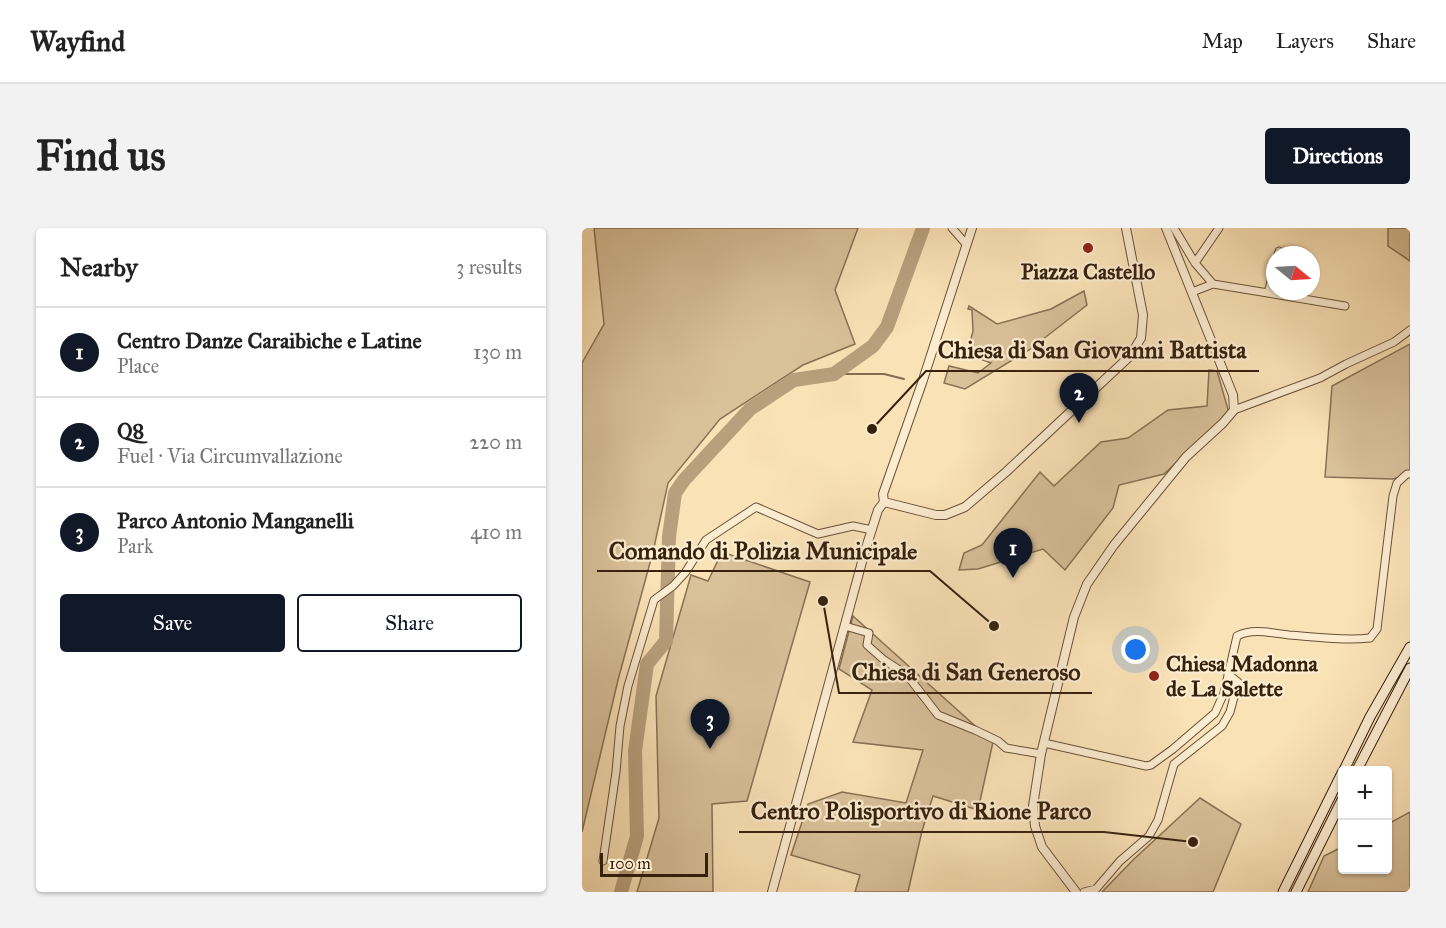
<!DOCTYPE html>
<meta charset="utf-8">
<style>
:root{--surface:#fff;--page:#f2f2f2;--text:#222;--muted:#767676;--line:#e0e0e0;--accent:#111827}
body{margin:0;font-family:"IM FELL Great Primer",serif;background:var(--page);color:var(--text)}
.controls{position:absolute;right:18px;bottom:18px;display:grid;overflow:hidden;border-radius:6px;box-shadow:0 2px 4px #0004}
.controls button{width:54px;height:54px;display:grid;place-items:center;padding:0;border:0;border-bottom:2px solid var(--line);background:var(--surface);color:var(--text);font:30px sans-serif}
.compass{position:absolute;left:684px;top:18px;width:54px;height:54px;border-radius:50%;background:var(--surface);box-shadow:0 2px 4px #0004;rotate:108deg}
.scale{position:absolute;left:18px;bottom:15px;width:108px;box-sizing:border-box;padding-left:6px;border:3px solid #37210d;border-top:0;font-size:16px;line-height:21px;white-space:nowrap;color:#37210d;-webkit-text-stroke:4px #fcecd0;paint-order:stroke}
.you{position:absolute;left:554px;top:422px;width:21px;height:21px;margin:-15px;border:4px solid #fff;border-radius:50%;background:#1a73e8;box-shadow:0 0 0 9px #1a73e833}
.badge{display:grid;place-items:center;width:39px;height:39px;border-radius:50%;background:var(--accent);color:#fff;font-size:20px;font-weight:700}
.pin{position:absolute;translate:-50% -50px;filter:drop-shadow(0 2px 3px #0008)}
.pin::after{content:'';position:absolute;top:32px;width:21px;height:18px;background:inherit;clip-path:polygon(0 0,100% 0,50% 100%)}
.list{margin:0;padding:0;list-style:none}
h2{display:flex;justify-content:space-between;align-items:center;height:78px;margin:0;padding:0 24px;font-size:26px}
h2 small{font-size:20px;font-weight:400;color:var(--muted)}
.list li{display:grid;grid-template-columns:39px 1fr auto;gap:18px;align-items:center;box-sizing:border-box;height:90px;padding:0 24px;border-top:2px solid var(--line)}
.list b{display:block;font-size:22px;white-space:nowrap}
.list p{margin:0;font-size:20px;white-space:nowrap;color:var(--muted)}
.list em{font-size:20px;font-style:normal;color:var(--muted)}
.actions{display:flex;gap:12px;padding:18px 24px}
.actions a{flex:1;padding:14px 0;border:2px solid var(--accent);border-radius:6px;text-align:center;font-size:21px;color:var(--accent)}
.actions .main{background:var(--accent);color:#fff}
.map{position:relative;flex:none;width:828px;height:664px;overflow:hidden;border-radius:6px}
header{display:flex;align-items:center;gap:36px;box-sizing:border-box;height:84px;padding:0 30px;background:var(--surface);border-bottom:2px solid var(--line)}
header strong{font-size:28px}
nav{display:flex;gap:33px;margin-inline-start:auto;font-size:21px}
.intro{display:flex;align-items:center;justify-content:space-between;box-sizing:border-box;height:144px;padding:0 36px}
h1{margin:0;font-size:42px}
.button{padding:15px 27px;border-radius:6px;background:var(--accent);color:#fff;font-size:21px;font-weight:700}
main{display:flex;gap:36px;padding:0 36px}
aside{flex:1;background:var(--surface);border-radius:6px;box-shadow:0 2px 4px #0004}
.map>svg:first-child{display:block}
</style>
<header>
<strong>Wayfind</strong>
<nav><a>Map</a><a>Layers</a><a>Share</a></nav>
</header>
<div class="intro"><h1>Find us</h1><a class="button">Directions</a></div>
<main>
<aside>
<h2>Nearby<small>3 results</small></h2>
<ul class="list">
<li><span class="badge">1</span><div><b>Centro Danze Caraibiche e Latine</b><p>Place</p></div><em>130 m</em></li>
<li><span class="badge">2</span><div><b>Q8</b><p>Fuel · Via Circumvallazione</p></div><em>220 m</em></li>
<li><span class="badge">3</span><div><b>Parco Antonio Manganelli</b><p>Park</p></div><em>410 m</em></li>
</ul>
<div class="actions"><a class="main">Save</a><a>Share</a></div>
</aside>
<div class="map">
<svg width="828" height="664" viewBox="0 0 828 664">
<rect width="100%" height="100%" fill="#fae2b7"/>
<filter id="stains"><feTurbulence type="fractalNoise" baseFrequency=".00333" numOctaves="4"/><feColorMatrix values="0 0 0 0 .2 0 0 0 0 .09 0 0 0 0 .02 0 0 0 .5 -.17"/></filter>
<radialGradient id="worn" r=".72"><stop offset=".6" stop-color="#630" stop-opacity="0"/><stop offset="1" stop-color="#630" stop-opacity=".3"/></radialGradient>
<path fill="#d9c19a" stroke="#887154" stroke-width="1.5" d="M 12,0 L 276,0 L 253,62 L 273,116 L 221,137 L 138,191 L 86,255 L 71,324 L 36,452 L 0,604 L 0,135 L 22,96 Z
M 806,0 L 828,0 L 828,33 L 806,18 Z
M 502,63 L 505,77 L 447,122 L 383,161 L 362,155 L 367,138 L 396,145 L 409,135 L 393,129 L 394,124 L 386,122 L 391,103 L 390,82 L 386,81 L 387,78 L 415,96 L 469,81 Z
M 828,116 L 828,246 L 811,251 L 743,249 L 750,158 Z
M 627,142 L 635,143 L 647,185 L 582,246 L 537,257 L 531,280 L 483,342 L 461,321 L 396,341 L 377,342 L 382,325 L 400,317 L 458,244 L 472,258 L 519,214 L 546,210 L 586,182 L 625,178 Z
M 140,324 L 228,354 L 165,573 L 130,576 L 131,664 L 55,664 L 77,590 L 74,468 L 109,347 L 126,353 Z
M 271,388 L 411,514 L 396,582 L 351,568 L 340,603 L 326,664 L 273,664 L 278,647 L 209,627 L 226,576 L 260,564 L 324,575 L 341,522 L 271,514 L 290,462 L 257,441 Z
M 618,570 L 659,596 L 631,664 L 520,664 L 551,632 Z
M 828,584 L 828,664 L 726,664 L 742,628 L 760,619 L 760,642 L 806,642 L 806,596 Z"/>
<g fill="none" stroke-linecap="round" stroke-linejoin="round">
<path stroke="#846d50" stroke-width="2" d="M 252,146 L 302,146 L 322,151"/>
<path stroke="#b8a07d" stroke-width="14" d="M 39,664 L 55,608 L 53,523 L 65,436 L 84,413 L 87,309 L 93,265 L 102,252 L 168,181 L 212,152 L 252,146 L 291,118 L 305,99 L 341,0"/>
<defs>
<path id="minor" d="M 370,0 L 384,16
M 592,0 L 613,35 L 631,56
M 696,27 L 697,23
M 613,35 L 637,0
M 610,64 L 631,56 L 686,65 L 693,38
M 686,65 L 763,78
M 652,182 L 738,150 L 764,136 L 812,114 L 828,102
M 263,398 L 287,405 L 285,417 L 302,432 L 325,447 L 356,487 L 393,502 L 416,513 L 424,520 L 459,526
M 462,515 L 564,538 L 569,537 L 591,521 L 633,485 L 642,465 L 655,408 C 671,400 689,405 707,407 C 734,409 762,413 788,410 L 795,401 L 811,268 L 815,255 L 825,246 L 828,246
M 21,633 L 34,544 L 38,498 L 46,458 L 72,372 L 91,358 L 103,345 L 124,312 L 174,279 L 236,306 L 271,298 L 290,302
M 502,664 L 514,661 L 538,633 L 567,608 L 576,592 L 592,536 L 640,498 L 648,484 L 656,454 L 646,446"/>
<path id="tertiary" d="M 302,274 L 354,287 L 363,287 L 383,279 L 424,244 L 548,128 L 559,110 L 561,87 L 544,0
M 302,274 L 301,266 L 340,155 L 390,0
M 190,664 L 283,323 L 296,282 L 302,274
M 494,664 L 460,619 L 453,598 L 451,578 L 459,526 L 492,389 L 505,356 L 532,317 L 604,229 L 641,195 L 652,182 L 651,167 L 584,0"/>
<path id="secondary" d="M 762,542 L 788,489 L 828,419
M 775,542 L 828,440
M 701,664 L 760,545
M 714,664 L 760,572"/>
</defs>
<use href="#minor" stroke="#685138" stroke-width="9"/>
<use href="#tertiary" stroke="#685138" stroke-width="10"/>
<use href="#secondary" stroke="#37210d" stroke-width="11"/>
<use href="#minor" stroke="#fcecd0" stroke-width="7"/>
<use href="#tertiary" stroke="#fcecd0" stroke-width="8"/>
<use href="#secondary" stroke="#fcecd0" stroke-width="9"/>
</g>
<g fill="#8f2418" stroke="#fcecd0" stroke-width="2">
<circle cx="506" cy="20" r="6"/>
<circle cx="572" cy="448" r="6"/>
</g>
<g text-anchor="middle" stroke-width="4.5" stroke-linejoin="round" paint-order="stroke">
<g font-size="22" font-weight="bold" fill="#37210d" stroke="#fcecd0">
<text x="506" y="51">Piazza Castello</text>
<text x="584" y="443" text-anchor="start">Chiesa Madonna<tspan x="584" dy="25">de La Salette</tspan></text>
</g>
</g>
<path fill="none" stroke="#37210d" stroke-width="2" d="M290 201L344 143H677M412 398L348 343H15M241 373L257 465H510M611 614L522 604H157"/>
<g fill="#37210d" stroke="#fcecd0" stroke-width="2">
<circle cx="290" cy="201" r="6"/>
<circle cx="412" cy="398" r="6"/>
<circle cx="241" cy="373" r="6"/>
<circle cx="611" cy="614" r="6"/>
</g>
<g font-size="24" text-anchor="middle" font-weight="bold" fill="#37210d" stroke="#fcecd0" stroke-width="4.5" stroke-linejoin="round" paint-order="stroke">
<text x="510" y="130">Chiesa di San Giovanni Battista</text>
<text x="181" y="331">Comando di Polizia Municipale</text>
<text x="384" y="452">Chiesa di San Generoso</text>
<text x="339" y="591">Centro Polisportivo di Rione Parco</text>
</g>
<rect width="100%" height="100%" filter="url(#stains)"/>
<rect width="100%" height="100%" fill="url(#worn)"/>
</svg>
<div class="controls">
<button>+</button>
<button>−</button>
</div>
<svg class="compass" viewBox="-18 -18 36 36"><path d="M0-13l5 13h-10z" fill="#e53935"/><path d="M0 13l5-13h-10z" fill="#767676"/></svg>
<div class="scale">100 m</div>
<div class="you"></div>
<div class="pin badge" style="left:431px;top:350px">1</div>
<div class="pin badge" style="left:497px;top:195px">2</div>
<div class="pin badge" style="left:128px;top:521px">3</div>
</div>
</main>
